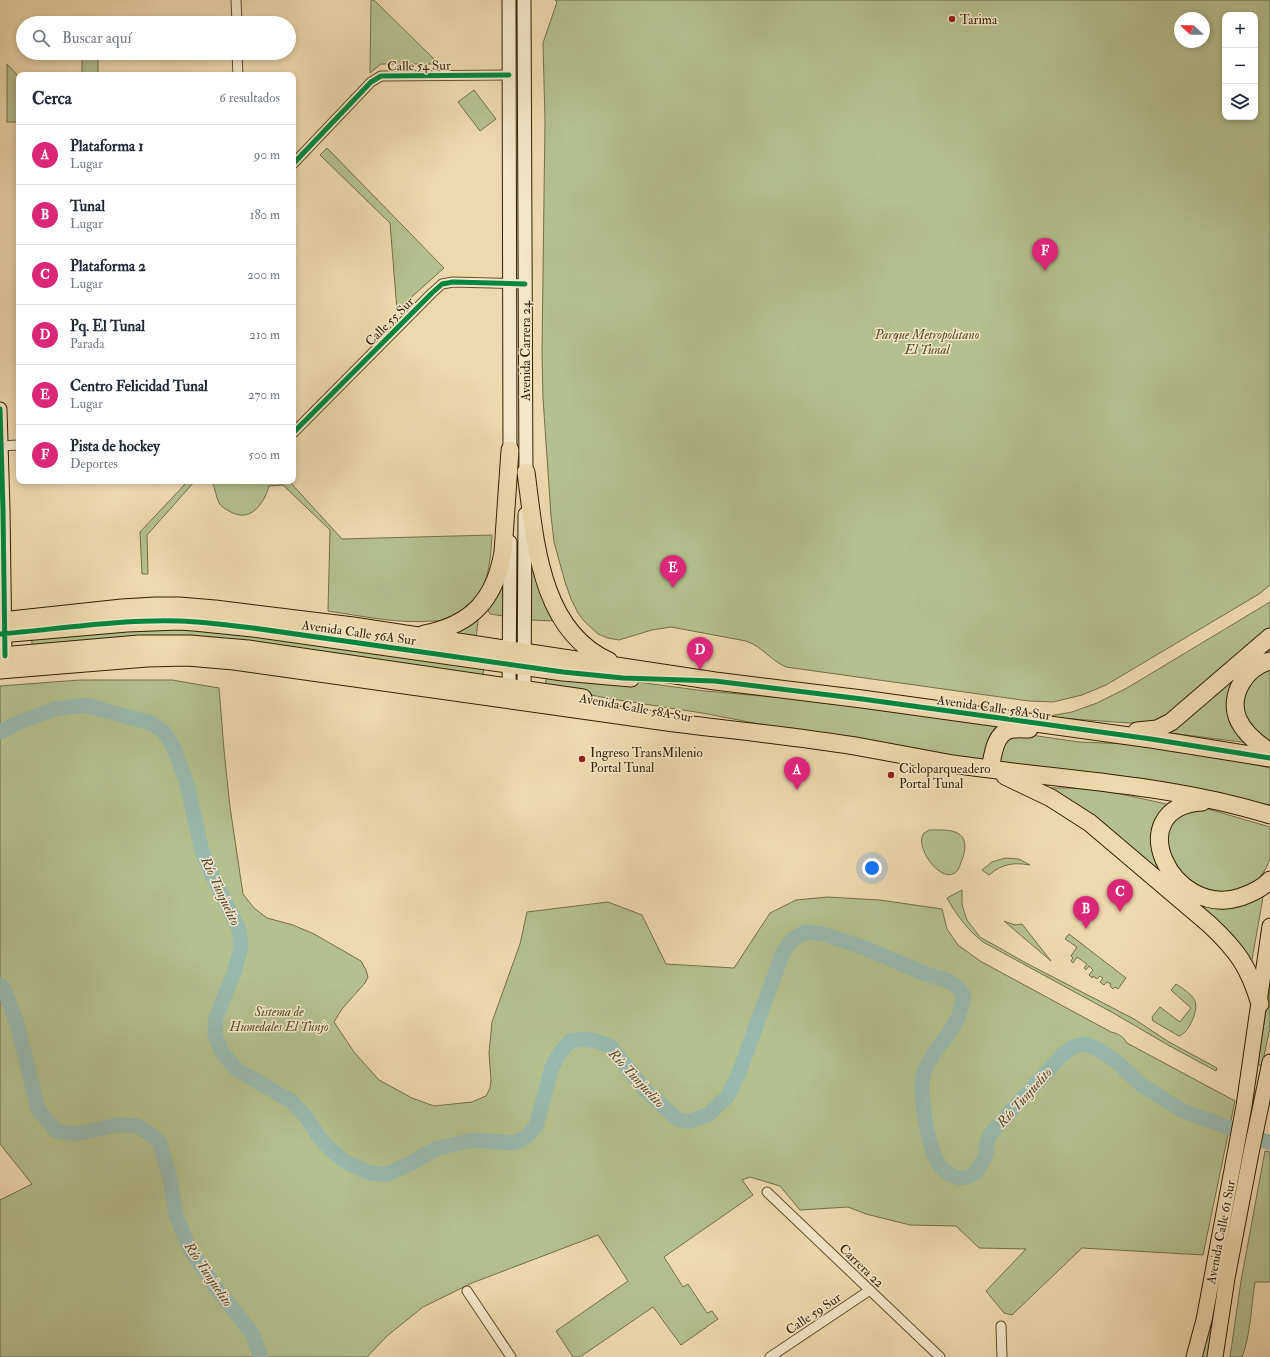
<!DOCTYPE html>
<html lang="es">
<meta charset="utf-8">
<style>
:root{--surface:#fff;--page:#f2f2f3;--text:#1f2937;--muted:#747a83;--line:#e0e1e3;--accent:#db2777}
body{margin:0;font-family:"IM FELL Double Pica",serif;background:var(--page);color:var(--text)}
.controls{position:absolute;right:12px;top:12px;display:grid;overflow:hidden;border-radius:8px;box-shadow:0 2px 6px #0003}
.controls button{width:36px;height:36px;display:grid;place-items:center;padding:0;border:0;border-bottom:1px solid var(--line);background:var(--surface);color:var(--text);font:20px sans-serif}
.compass{position:absolute;left:1174px;top:12px;width:36px;height:36px;border-radius:50%;background:var(--surface);box-shadow:0 2px 6px #0003;rotate:292deg}
.you{position:absolute;left:872px;top:868px;width:14px;height:14px;margin:-10px;border:3px solid #fff;border-radius:50%;background:#1a73e8;box-shadow:0 0 0 6px #1a73e833}
.badge{display:grid;place-items:center;width:26px;height:26px;border-radius:50%;background:var(--accent);color:#fff;font-size:13px;font-weight:700}
.pin{position:absolute;translate:-50% -33px;filter:drop-shadow(0 1px 2px #0008)}
.pin::after{content:'';position:absolute;top:21px;width:14px;height:12px;background:inherit;clip-path:polygon(0 0,100% 0,50% 100%)}
.list{margin:0;padding:0;list-style:none}
h2{display:flex;justify-content:space-between;align-items:center;height:52px;margin:0;padding:0 16px;font-size:17px}
h2 small{font-size:13px;font-weight:400;color:var(--muted)}
.list li{display:grid;grid-template-columns:26px 1fr auto;gap:12px;align-items:center;box-sizing:border-box;height:60px;padding:0 16px;border-top:1px solid var(--line)}
.list b{display:block;font-size:15px;white-space:nowrap}
.list p{margin:0;font-size:13px;white-space:nowrap;color:var(--muted)}
.list em{font-size:13px;font-style:normal;color:var(--muted)}
.icon{flex:none;width:22px;height:22px;fill:none;stroke:currentColor;stroke-width:2;stroke-linecap:round;stroke-linejoin:round}
.map{position:relative;flex:none;width:1270px;height:1357px;overflow:hidden}
.search{position:absolute;background:var(--surface);box-shadow:0 2px 6px #0003;left:16px;top:16px;width:280px;height:44px;display:flex;align-items:center;gap:10px;box-sizing:border-box;padding:0 14px;border-radius:22px;color:var(--muted);font-size:15px}
.panel{position:absolute;background:var(--surface);box-shadow:0 2px 6px #0003;left:16px;top:72px;width:280px;height:412px;border-radius:8px}
.map>svg:first-child{display:block}
</style>
<div class="map">
<svg width="1270" height="1357" viewBox="0 0 1270 1357">
<rect width="100%" height="100%" fill="#eed8ad"/>
<filter id="stains"><feTurbulence type="fractalNoise" baseFrequency=".005" numOctaves="4"/><feColorMatrix values="0 0 0 0 .2 0 0 0 0 .09 0 0 0 0 .02 0 0 0 .5 -.17"/></filter>
<radialGradient id="worn" r=".72"><stop offset=".6" stop-color="#630" stop-opacity="0"/><stop offset="1" stop-color="#630" stop-opacity=".3"/></radialGradient>
<path fill="#b4c08e" stroke="#746f47" fill-rule="evenodd" d="M 371,0 L 374,0 L 439,64 L 381,64 L 370,73 Z
M 555,0 L 1270,0 L 1270,585 L 1259,594 L 1106,685 L 1082,695 L 1053,702 L 1029,701 L 786,667 C 770,660 763,647 746,641 L 671,627 L 652,630 L 619,640 L 608,638 L 598,634 L 584,621 L 578,613 L 571,599 L 565,582 L 554,542 L 551,516 L 543,398 L 542,352 L 545,121 L 543,43 L 557,2 ZM 1225,15 L 1255,15 L 1255,117 L 1225,117 ZM 1180,18 L 1204,18 L 1204,42 L 1180,42 Z
M 82,53 L 98,53 L 98,75 L 82,75 Z
M 7,64 L 19,77 L 19,122 L 7,122 Z
M 474,90 L 496,119 L 480,131 L 458,102 Z
M 327,148 L 444,268 L 397,310 L 390,223 L 320,155 Z
M 188,481 L 195,481 L 147,535 L 148,574 L 142,574 L 140,532 Z
M 205,481 L 289,481 L 342,539 L 492,535 C 491,550 490,572 483,586 C 477,600 459,614 444,619 C 441,621 436,621 432,621 C 398,624 362,616 328,611 L 330,530 L 283,485 L 269,486 C 264,504 250,524 229,511 C 225,509 221,506 219,503 C 216,497 215,488 212,481 Z
M 530,535 L 556,621 L 531,620 Z
M 505,566 L 503,616 L 490,614 L 486,606 Z
M 1270,602 L 1270,630 L 1173,715 L 1152,723 L 1130,723 L 1044,717 L 1072,712 L 1097,703 L 1127,688 Z
M 475,617 L 478,621 L 476,639 L 440,635 Z
M 175,626 L 484,665 L 483,675 L 33,649 L 31,637 Z
M 1270,644 L 1270,657 L 1233,689 L 1249,743 L 1162,732 Z
M 1270,665 L 1270,744 L 1245,722 L 1241,695 L 1248,681 Z
M 547,674 L 637,682 L 705,691 L 864,705 L 1003,727 L 988,762 L 770,726 L 702,713 L 612,699 L 545,686 Z
M 80,680 L 172,680 L 219,688 L 224,750 L 230,807 L 243,894 L 254,908 L 267,918 L 293,925 L 314,934 L 361,961 L 366,970 L 368,977 L 365,983 L 342,1009 L 334,1022 L 354,1052 L 379,1080 L 412,1098 L 434,1106 L 472,1102 L 486,1096 L 490,1088 L 491,1080 L 489,1053 L 492,1022 L 520,944 L 527,912 L 608,902 L 642,915 L 666,964 L 734,968 L 770,913 L 796,900 L 827,897 L 880,900 L 942,909 L 947,929 L 958,945 L 980,961 L 1111,1032 C 1119,1034 1123,1036 1127,1043 L 1235,1101 L 1203,1255 L 1082,1248 L 1012,1315 L 1004,1313 L 986,1291 L 1026,1249 L 979,1248 L 956,1226 L 910,1225 L 866,1214 L 848,1207 L 800,1210 L 780,1186 L 750,1177 L 742,1180 L 753,1195 L 664,1257 L 683,1287 L 688,1284 L 707,1313 L 712,1311 L 718,1319 L 681,1345 L 653,1307 L 580,1357 L 573,1357 L 556,1331 L 628,1281 L 598,1235 L 472,1283 L 423,1307 L 387,1336 L 367,1357 L 0,1357 L 0,1200 L 32,1184 L 0,1144 L 0,686 Z
M 1017,733 L 1079,742 L 1130,744 L 1241,761 L 1270,768 L 1270,805 L 1231,797 L 996,764 L 999,745 Z
M 1046,788 L 1074,788 L 1107,791 L 1171,805 L 1157,821 L 1151,836 L 1153,854 L 1163,873 L 1181,892 L 1264,892 L 1251,965 Z
M 1190,806 L 1208,809 L 1270,827 L 1270,859 L 1266,868 L 1255,886 L 1243,892 L 1196,891 L 1169,864 L 1163,832 Z
M 929,830 C 938,830 952,829 959,834 C 968,840 965,854 961,862 C 960,865 959,869 957,871 C 943,887 913,847 924,833 C 926,832 928,831 929,830 Z
M 1005,858 L 1019,859 L 1030,865 C 1013,862 1002,864 989,875 L 982,870 L 992,862 Z
M 962,890 L 962,905 L 967,920 L 980,937 L 1026,963 L 1134,1019 L 1169,1042 L 1217,1068 L 1216,1071 L 1168,1045 L 1115,1014 L 983,942 C 967,929 957,916 947,898 Z
M 1004,921 L 1015,925 L 1022,924 L 1051,961 Z
M 1069,934 L 1126,978 L 1118,989 L 1115,987 L 1113,989 L 1110,986 L 1111,984 L 1107,982 L 1104,985 L 1100,982 L 1103,978 L 1100,976 L 1097,979 L 1093,976 L 1092,978 L 1089,975 L 1093,970 L 1089,966 L 1086,970 L 1084,968 L 1087,964 L 1077,957 L 1073,963 L 1071,961 L 1073,958 L 1071,956 L 1077,947 L 1065,939 Z
M 1176,984 C 1182,988 1192,994 1195,1001 C 1199,1010 1188,1034 1179,1036 L 1153,1021 L 1152,1017 L 1160,1007 L 1180,1022 L 1191,1008 L 1171,990 Z
M 1270,987 L 1270,1028 L 1262,1065 L 1257,1065 Z
M 1265,1151 L 1270,1152 L 1270,1282 L 1255,1282 C 1251,1306 1251,1334 1242,1357 L 1230,1357 L 1241,1281 Z
M 1211,1314 L 1216,1315 L 1208,1357 L 1199,1357 Z"/>
<g fill="none" stroke-linecap="round" stroke-linejoin="round">
<path stroke="#99b9ae" stroke-width="15" d="M 0,732 L 20,722 L 55,709 L 85,705 L 151,723 L 163,731 L 173,746 L 187,784 L 202,851 L 211,873 L 239,929 L 241,947 L 234,973 L 216,1017 L 215,1036 L 222,1052 L 236,1069 L 291,1101 L 307,1118 L 319,1137 L 330,1149 L 344,1161 L 367,1172 L 386,1175 L 413,1162 L 435,1149 L 473,1140 L 515,1143 L 527,1136 L 536,1126 L 552,1067 L 560,1053 L 570,1041 L 584,1039 L 596,1041 L 610,1046 L 646,1091 L 677,1119 L 688,1122 L 709,1114 L 727,1097 L 739,1073 L 783,952 L 793,939 L 805,932 L 823,934 L 865,948 L 923,973 L 948,981 L 959,988 L 964,997 C 962,1003 961,1009 959,1015 C 951,1035 933,1049 925,1070 C 917,1089 928,1149 940,1166 C 944,1171 953,1177 960,1178 C 965,1178 971,1175 975,1174 L 986,1155 L 987,1144 L 991,1133 L 1063,1054 L 1073,1047 L 1085,1044 L 1100,1050 L 1119,1064 L 1143,1086 L 1183,1111 L 1270,1143
M 0,985 L 3,987 L 17,1023 L 38,1109 L 56,1131 L 75,1134 L 118,1125 L 137,1126 L 149,1133 L 159,1141 L 170,1178 L 176,1215 L 189,1248 L 216,1288 L 252,1333 L 261,1357"/>
<defs>
<path id="street" d="M 236,0 L 237,23
M 237,53 L 238,75
M 293,164 L 371,82 L 381,76 L 509,75
M 293,433 L 432,293 L 442,284 L 453,282 L 525,284
M 0,446 L 19,445
M 767,1192 L 940,1357
M 467,1291 L 511,1357
M 1001,1326 L 1002,1357
M 770,1357 L 870,1290"/>
<path id="secondary" d="M 509,0 L 510,458
M 524,0 L 526,480
M 0,409 L 3,510 L 5,656
M 509,696 L 510,542
M 524,698 L 525,514"/>
<path id="primary" d="M 1194,1357 L 1204,1320 L 1244,1106 L 1270,926
M 1215,1357 L 1227,1278 L 1251,1153 L 1270,1062"/>
<path id="highway" d="M 526,472 C 535,538 539,630 609,661
M 0,621 L 122,608 L 155,606 L 179,606 L 215,609 L 353,626 L 715,681 L 862,699 L 1151,739 L 1270,758
M 0,634 L 127,623 L 179,621 L 194,622 L 253,628 L 563,672 L 631,678
M 424,634 C 472,625 495,599 503,552 L 510,450
M 0,656 L 139,644 L 190,644 L 248,649 L 583,698
M 1270,661 C 1246,667 1228,695 1238,719 C 1244,733 1258,744 1270,752
M 0,670 L 147,658 L 187,657 L 234,661 C 379,681 523,702 667,722 C 730,730 793,736 855,746 C 888,752 921,758 953,764 C 1058,780 1168,783 1270,815
M 1137,731 L 1157,729 L 1171,722 L 1270,637
M 990,769 C 993,756 994,735 1009,730 C 1015,728 1023,729 1029,729
M 1005,776 L 1051,798 L 1090,823 L 1209,924 C 1237,950 1249,967 1260,1004
M 1202,802 C 1120,807 1170,920 1241,897 C 1252,893 1263,888 1270,880"/>
</defs>
<use href="#street" stroke="#624c2b" stroke-width="11"/>
<use href="#secondary" stroke="#331e00" stroke-width="15"/>
<use href="#primary" stroke="#331e00" stroke-width="17"/>
<use href="#highway" stroke="#331e00" stroke-width="19"/>
<use href="#street" stroke="#f4e6ca" stroke-width="9"/>
<use href="#secondary" stroke="#f4e6ca" stroke-width="13"/>
<use href="#primary" stroke="#eed8ad" stroke-width="15"/>
<use href="#highway" stroke="#eed8ad" stroke-width="17"/>
<defs>
<path id="cycleway" d="M 293,164 L 371,82 L 381,76 L 509,75
M 0,409 L 3,510 L 5,656
M 293,433 L 432,293 L 442,284 L 453,282 L 525,284
M 0,634 C 59,629 121,619 180,621 C 204,622 228,625 253,628 L 563,672 L 623,678 L 715,681 L 862,699 L 1151,739 L 1270,758"/>
</defs>
<use href="#cycleway" stroke="#f4e6ca" stroke-width="8"/>
<use href="#cycleway" stroke="#00873e" stroke-width="5"/>
</g>
<g fill="#8f2418" stroke="#f4e6ca" stroke-width="1.5">
<circle cx="952" cy="19" r="4"/>
<circle cx="582" cy="759" r="4"/>
<circle cx="891" cy="775" r="4"/>
</g>
<g text-anchor="middle" stroke-width="3" stroke-linejoin="round" paint-order="stroke">
<g font-size="13" fill="#331e00" stroke="#f4e6ca" text-anchor="start">
<text x="960" y="24">Tarima</text>
<text x="590" y="757">Ingreso TransMilenio<tspan x="590" dy="15">Portal Tunal</tspan></text>
<text x="899" y="773">Cicloparqueadero<tspan x="899" dy="15">Portal Tunal</tspan></text>
</g>
<g font-size="13" fill="#331e00" stroke="#f4e6ca">
<text transform="translate(419 65) rotate(-1)" y="5">Calle 54 Sur</text>
<text transform="translate(389 321) rotate(-45)" y="5">Calle 55 Sur</text>
<text transform="translate(525 351) rotate(-90)" y="5">Avenida Carrera 24</text>
<text transform="translate(359 632) rotate(8)" y="5">Avenida Calle 56A Sur</text>
<text transform="translate(636 707) rotate(10)" y="5">Avenida Calle 58A Sur</text>
<text transform="translate(994 707) rotate(8)" y="5">Avenida Calle 58A Sur</text>
<text transform="translate(1220 1232) rotate(-79)" y="5">Avenida Calle 61 Sur</text>
<text transform="translate(862 1265) rotate(44)" y="5">Carrera 22</text>
<text transform="translate(813 1313) rotate(-34)" y="5">Calle 59 Sur</text>
</g>
<g font-size="13" font-style="italic" fill="#5a4f2b" stroke="#f4e6ca">
<text x="927" y="339">Parque Metropolitano<tspan x="927" dy="15">El Tunal</tspan></text>
<text x="279" y="1016">Sistema de<tspan x="279" dy="15">Humedales El Tunjo</tspan></text>
</g>
<g font-size="14" font-style="italic" fill="#524c34" stroke="#f4e6ca">
<text transform="translate(221 891) rotate(65)" y="5">Río Tunjuelito</text>
<text transform="translate(637 1078) rotate(47)" y="5">Río Tunjuelito</text>
<text transform="translate(1024 1097) rotate(-48)" y="5">Río Tunjuelito</text>
<text transform="translate(209 1274) rotate(56)" y="5">Río Tunjuelito</text>
</g>
</g>
<rect width="100%" height="100%" filter="url(#stains)"/>
<rect width="100%" height="100%" fill="url(#worn)"/>
</svg>
<div class="controls">
<button>+</button>
<button>−</button>
<button><svg class="icon" aria-label="layers" viewBox="0 0 24 24"><path d="M12 4l9 5-9 5-9-5zM3 14l9 5 9-5"/></svg></button>
</div>
<svg class="compass" viewBox="-18 -18 36 36"><path d="M0-13l5 13h-10z" fill="#e53935"/><path d="M0 13l5-13h-10z" fill="#747a83"/></svg>
<div class="you"></div>
<div class="pin badge" style="left:797px;top:790px">A</div>
<div class="pin badge" style="left:1086px;top:929px">B</div>
<div class="pin badge" style="left:1120px;top:912px">C</div>
<div class="pin badge" style="left:700px;top:670px">D</div>
<div class="pin badge" style="left:673px;top:588px">E</div>
<div class="pin badge" style="left:1045px;top:271px">F</div>
<div class="search"><svg class="icon" aria-label="search" viewBox="0 0 24 24"><circle cx="10" cy="10" r="6"/><path d="M15 15l6 6"/></svg>Buscar aquí</div>
<section class="panel">
<h2>Cerca<small>6 resultados</small></h2>
<ul class="list">
<li><span class="badge">A</span><div><b>Plataforma 1</b><p>Lugar</p></div><em>90 m</em></li>
<li><span class="badge">B</span><div><b>Tunal</b><p>Lugar</p></div><em>180 m</em></li>
<li><span class="badge">C</span><div><b>Plataforma 2</b><p>Lugar</p></div><em>200 m</em></li>
<li><span class="badge">D</span><div><b>Pq. El Tunal</b><p>Parada</p></div><em>210 m</em></li>
<li><span class="badge">E</span><div><b>Centro Felicidad Tunal</b><p>Lugar</p></div><em>270 m</em></li>
<li><span class="badge">F</span><div><b>Pista de hockey</b><p>Deportes</p></div><em>500 m</em></li>
</ul>
</section>
</div>
